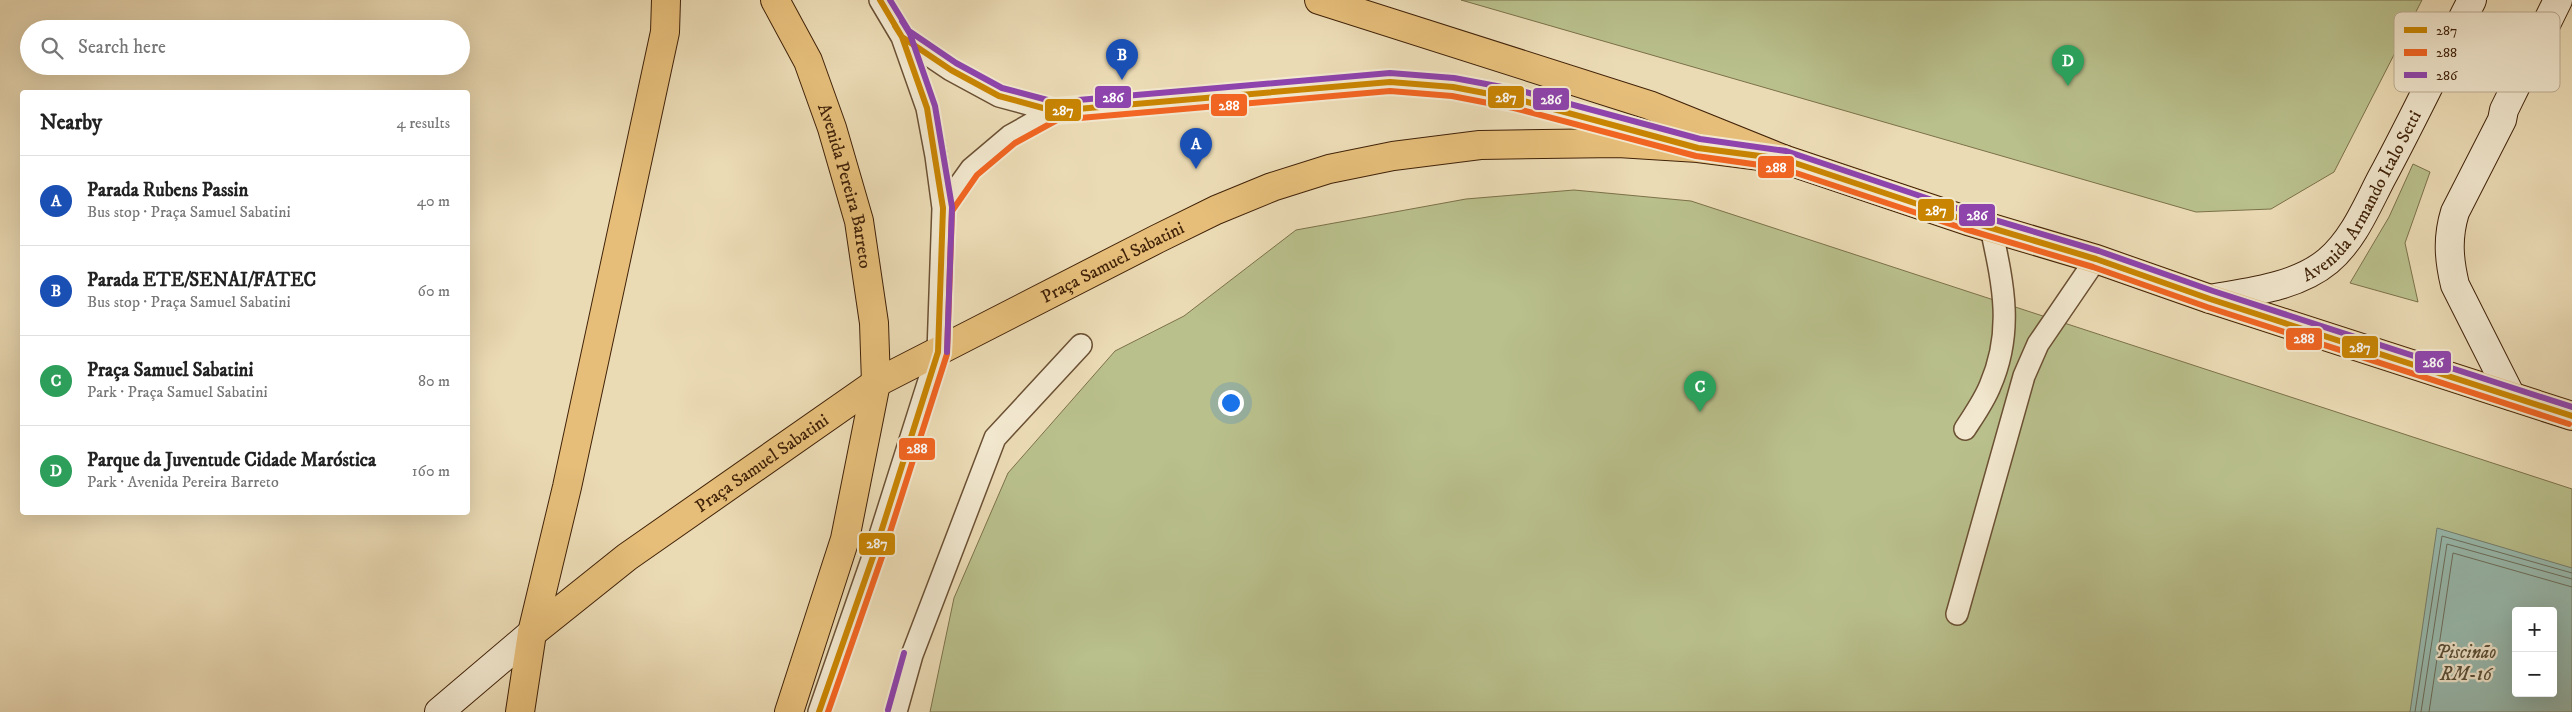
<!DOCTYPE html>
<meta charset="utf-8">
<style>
:root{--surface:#fff;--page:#f6f6f6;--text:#222;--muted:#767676;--line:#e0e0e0;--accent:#db2777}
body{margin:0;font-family:"IM FELL DW Pica",serif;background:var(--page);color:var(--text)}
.controls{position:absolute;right:15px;bottom:15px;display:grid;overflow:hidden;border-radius:5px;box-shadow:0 5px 20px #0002}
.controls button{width:45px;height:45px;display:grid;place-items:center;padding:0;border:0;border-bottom:1px solid var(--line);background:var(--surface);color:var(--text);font:25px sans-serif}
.you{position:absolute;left:1230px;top:402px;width:18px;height:18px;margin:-12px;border:4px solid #fff;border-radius:50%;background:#1a73e8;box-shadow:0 0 0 8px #1a73e833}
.badge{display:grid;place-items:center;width:32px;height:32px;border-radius:50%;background:var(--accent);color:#fff;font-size:16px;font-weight:700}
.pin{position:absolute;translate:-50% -41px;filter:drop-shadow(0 1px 2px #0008)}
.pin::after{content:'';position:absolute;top:26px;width:18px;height:15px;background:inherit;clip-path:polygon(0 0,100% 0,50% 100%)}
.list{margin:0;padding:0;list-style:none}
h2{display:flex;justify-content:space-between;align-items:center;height:65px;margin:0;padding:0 20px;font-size:21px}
h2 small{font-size:16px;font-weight:400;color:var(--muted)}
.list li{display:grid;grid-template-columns:32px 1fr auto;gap:15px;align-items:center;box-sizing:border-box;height:90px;padding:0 20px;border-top:1px solid var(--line)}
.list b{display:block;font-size:19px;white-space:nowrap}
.list p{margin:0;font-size:16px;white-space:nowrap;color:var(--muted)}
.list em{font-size:16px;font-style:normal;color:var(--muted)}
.icon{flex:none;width:28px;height:28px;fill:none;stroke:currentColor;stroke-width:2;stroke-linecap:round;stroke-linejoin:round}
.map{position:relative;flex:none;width:2572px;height:712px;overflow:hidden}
.search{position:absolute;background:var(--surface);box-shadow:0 5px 20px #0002;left:20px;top:20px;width:450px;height:55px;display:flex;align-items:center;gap:12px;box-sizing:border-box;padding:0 18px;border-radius:28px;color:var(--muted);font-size:19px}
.panel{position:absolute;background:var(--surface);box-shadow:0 5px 20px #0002;left:20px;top:90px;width:450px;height:425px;border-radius:5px}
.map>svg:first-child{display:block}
</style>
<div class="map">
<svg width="2572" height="712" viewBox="0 0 2572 712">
<rect width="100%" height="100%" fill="#ebdbb5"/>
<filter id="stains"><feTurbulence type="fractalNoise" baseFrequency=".004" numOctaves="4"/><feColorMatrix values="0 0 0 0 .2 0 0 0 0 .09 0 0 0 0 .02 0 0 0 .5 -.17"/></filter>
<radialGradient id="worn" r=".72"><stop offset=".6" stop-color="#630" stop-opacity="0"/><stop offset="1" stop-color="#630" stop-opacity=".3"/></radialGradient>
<path fill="#b9c08c" stroke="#7c714a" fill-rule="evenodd" d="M 1461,0 L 2422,0 L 2334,172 L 2271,209 L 2196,212 Z
M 2413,164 L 2430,172 L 2405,243 L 2418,302 L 2350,283 L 2389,217 Z
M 1574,190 L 1691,201 L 2572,489 L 2572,712 L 930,712 L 954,598 L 1008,473 L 1115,351 L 1184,316 L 1296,230 L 1466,199 ZM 2516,611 L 2553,611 L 2553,693 L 2516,693 Z"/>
<path fill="#98bbb0" stroke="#757e6d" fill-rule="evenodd" d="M 2437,528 L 2572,568 L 2572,712 L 2410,712 ZM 2516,611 L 2553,611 L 2553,693 L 2516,693 Z"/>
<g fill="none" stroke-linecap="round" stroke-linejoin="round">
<path stroke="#6c6e5c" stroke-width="1" d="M 2415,712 L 2442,536 L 2572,573
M 2421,712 L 2447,544 L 2572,579
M 2429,712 L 2453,553 L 2572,587"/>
<defs>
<path id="lane" d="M 902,37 L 951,70 L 999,96 L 1054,111 L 1390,82 L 1453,87 L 1516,99 L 1660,137
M 943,208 L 971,169 L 1010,136 L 1054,111
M 1965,429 C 1974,415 1984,401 1990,386 C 2014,331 2003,284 1991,228
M 1957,614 L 2024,376 L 2038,344 L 2096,259
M 819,712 L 875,551 L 938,352 L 943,208 L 936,156 L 927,108 L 902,37 L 880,0
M 896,712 L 912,655 L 995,438 L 1081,345"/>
<g id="secondary">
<path id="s1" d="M 2210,299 C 2249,292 2297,287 2328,261 C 2353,240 2366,208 2381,179 C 2413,120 2441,60 2472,0"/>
<path d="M 2511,396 L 2455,285 C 2449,260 2447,238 2455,212 L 2502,120 L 2504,110 L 2558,0"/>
<path d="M 439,712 L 532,633"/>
</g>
<g id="primary">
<path id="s2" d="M 775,0 L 808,61 L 832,128 L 859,221 L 874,323 L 876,383 L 845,539 L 789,712"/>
<path d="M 1319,0 L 1649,105 L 1783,159 L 1968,221 L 2096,259 L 2210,299 L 2572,416"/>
<path id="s3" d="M 532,633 L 627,557 L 876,383 L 1157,239 L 1216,210 L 1272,187 L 1329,169 L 1393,156 L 1480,145 L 1618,143 L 1698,148 L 1783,159"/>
<path d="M 520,712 L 532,633 L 567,487 L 665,32 L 666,0"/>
</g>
</defs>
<use href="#lane" stroke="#6b5033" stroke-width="24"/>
<use href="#secondary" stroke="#402208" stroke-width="30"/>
<use href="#primary" stroke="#402208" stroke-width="30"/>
<use href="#lane" stroke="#f2e8cf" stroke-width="21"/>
<use href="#secondary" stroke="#f2e8cf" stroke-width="28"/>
<use href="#primary" stroke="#e6be7a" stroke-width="28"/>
<defs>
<path id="bus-1" d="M 880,0 L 902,37 L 951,70 L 999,96 L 1054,111 L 1390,82 L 1453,87 L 1516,99 L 1698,148 L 1783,159 L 1968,221 L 2096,259 L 2210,299 L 2572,416
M 819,712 L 875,551 L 938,352 L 943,208 L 927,108 L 902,37 L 895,26"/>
<path id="bus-2" d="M 828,712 L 883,554 L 947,354 L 952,211 L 977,175 L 1015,143 L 1057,120 L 1390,91 L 1452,96 L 1514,108 L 1696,156 L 1781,168 L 1965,229 L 2093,267 L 2207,307 L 2569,424"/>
<path id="bus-3" d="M 890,0 L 909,31 L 956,63 L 1002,88 L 1055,102 L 1390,73 L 1454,78 L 1518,90 L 1700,139 L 1786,151 L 1971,213 L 2099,251 L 2213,291 L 2572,407
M 902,21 L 910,34 L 935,106 L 952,207 L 947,352
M 888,710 L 904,653"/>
</defs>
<use href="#bus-1" stroke="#f2e8cf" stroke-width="10"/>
<use href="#bus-2" stroke="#f2e8cf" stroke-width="10"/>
<use href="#bus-3" stroke="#f2e8cf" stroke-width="10"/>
<use href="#bus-1" stroke="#c98502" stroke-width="6"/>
<use href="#bus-2" stroke="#f26522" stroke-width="6"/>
<use href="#bus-3" stroke="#8e44ad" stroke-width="6"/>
</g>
<g text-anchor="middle" stroke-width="4.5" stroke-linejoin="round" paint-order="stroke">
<g font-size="18" fill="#402208" stroke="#f2e8cf">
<text dy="6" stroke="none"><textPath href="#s2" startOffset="200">Avenida Pereira Barreto</textPath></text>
<text dy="6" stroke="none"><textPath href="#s1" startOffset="198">Avenida Armando Italo Setti</textPath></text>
<text dy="6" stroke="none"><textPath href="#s3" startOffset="691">Praça Samuel Sabatini</textPath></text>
<text dy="6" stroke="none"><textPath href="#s3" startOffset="286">Praça Samuel Sabatini</textPath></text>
</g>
<g font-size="19" font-style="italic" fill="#5a503a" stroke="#f2e8cf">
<text x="2466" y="658">Piscinão<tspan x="2466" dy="22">RM-16</tspan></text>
</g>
</g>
<rect x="2394" y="12" width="166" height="80" rx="8" fill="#f2e8cf" stroke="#bdad93" stroke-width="1"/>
<rect x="2404" y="27" width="23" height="6" fill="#c98502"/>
<rect x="2404" y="49" width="23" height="7" fill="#f26522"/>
<rect x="2404" y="72" width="23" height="6" fill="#8e44ad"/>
<g font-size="14" fill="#402208">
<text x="2436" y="35">287</text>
<text x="2436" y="57">288</text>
<text x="2436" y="80">286</text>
</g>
<g stroke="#f2e8cf" stroke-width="2">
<rect x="1094" y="85" width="38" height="24" rx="5" fill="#8e44ad"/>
<rect x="1487" y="85" width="38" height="24" rx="5" fill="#c98502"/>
<rect x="1532" y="87" width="38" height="24" rx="5" fill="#8e44ad"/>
<rect x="1210" y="93" width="38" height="24" rx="5" fill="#f26522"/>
<rect x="1044" y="98" width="38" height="24" rx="5" fill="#c98502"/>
<rect x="1757" y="155" width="38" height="24" rx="5" fill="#f26522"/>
<rect x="1917" y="198" width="38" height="24" rx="5" fill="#c98502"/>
<rect x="1958" y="203" width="38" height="24" rx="5" fill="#8e44ad"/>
<rect x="2285" y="327" width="38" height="24" rx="5" fill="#f26522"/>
<rect x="2341" y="335" width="38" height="24" rx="5" fill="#c98502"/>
<rect x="2414" y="350" width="38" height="24" rx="5" fill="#8e44ad"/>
<rect x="898" y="437" width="38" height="24" rx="5" fill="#f26522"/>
<rect x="858" y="532" width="38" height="24" rx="5" fill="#c98502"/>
</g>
<g font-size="14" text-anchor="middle" font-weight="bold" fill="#fff">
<text x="1113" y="102">286</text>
<text x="1506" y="102">287</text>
<text x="1551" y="104">286</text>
<text x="1229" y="110">288</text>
<text x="1063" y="115">287</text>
<text x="1776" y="172">288</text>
<text x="1936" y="215">287</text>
<text x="1977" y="220">286</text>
<text x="2304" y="343">288</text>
<text x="2360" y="352">287</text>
<text x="2433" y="367">286</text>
<text x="917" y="453">288</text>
<text x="877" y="548">287</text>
</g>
<rect width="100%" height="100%" filter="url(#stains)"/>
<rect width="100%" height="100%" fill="url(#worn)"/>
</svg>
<div class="controls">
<button>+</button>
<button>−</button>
</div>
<div class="you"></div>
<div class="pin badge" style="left:1196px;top:169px;background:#1a4fb4">A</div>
<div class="pin badge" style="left:1122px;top:80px;background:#1a4fb4">B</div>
<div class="pin badge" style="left:1700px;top:412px;background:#2e9e5b">C</div>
<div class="pin badge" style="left:2068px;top:86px;background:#2e9e5b">D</div>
<div class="search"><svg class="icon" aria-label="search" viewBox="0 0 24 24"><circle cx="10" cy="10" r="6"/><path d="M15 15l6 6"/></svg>Search here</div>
<section class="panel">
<h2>Nearby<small>4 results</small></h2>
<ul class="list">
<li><span class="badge" style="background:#1a4fb4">A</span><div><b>Parada Rubens Passin</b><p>Bus stop · Praça Samuel Sabatini</p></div><em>40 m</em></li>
<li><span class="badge" style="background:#1a4fb4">B</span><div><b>Parada ETE/SENAI/FATEC</b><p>Bus stop · Praça Samuel Sabatini</p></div><em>60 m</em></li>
<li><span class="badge" style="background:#2e9e5b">C</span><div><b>Praça Samuel Sabatini</b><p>Park · Praça Samuel Sabatini</p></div><em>80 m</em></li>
<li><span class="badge" style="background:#2e9e5b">D</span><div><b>Parque da Juventude Cidade Maróstica</b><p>Park · Avenida Pereira Barreto</p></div><em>160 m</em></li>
</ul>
</section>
</div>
